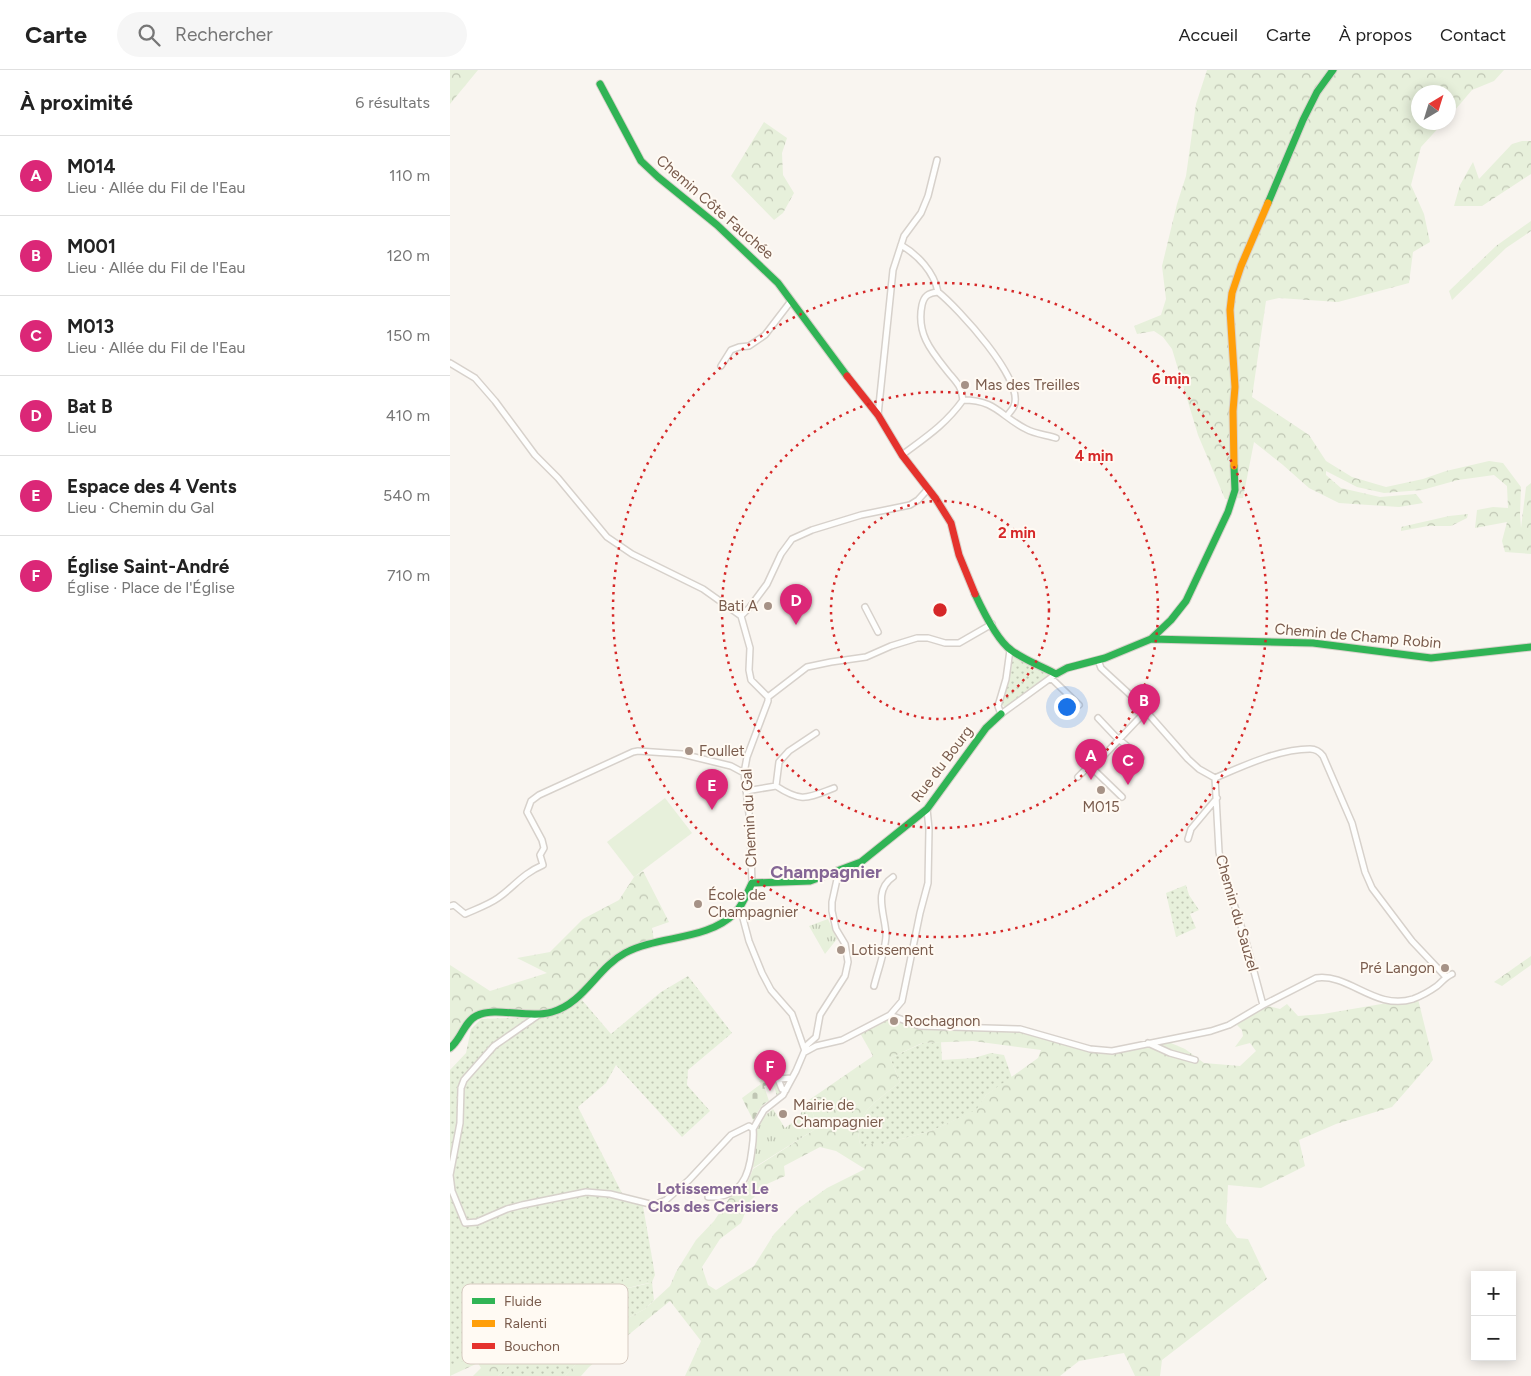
<!DOCTYPE html>
<html lang="fr">
<meta charset="utf-8">
<style>
:root{--surface:#fff;--page:#f6f6f6;--text:#222;--muted:#767676;--line:#e0e0e0;--accent:#db2777}
body{margin:0;font-family:Figtree,sans-serif;background:var(--page);color:var(--text)}
.controls{position:absolute;right:15px;bottom:15px;display:grid;overflow:hidden;border-radius:0px;box-shadow:0 2px 12px #0003}
.controls button{width:45px;height:45px;display:grid;place-items:center;padding:0;border:0;border-bottom:1px solid var(--line);background:var(--surface);color:var(--text);font:25px sans-serif}
.compass{position:absolute;left:961px;top:15px;width:45px;height:45px;border-radius:50%;background:var(--surface);box-shadow:0 2px 12px #0003;rotate:38deg}
.you{position:absolute;left:616px;top:636px;width:18px;height:18px;margin:-12px;border:4px solid #fff;border-radius:50%;background:#1a73e8;box-shadow:0 0 0 8px #1a73e833}
.badge{display:grid;place-items:center;width:32px;height:32px;border-radius:50%;background:var(--accent);color:#fff;font-size:16px;font-weight:700}
.pin{position:absolute;translate:-50% -41px;filter:drop-shadow(0 1px 2px #0008)}
.pin::after{content:'';position:absolute;top:26px;width:18px;height:15px;background:inherit;clip-path:polygon(0 0,100% 0,50% 100%)}
.list{margin:0;padding:0;list-style:none}
h2{display:flex;justify-content:space-between;align-items:center;height:65px;margin:0;padding:0 20px;font-size:21px}
h2 small{font-size:16px;font-weight:400;color:var(--muted)}
.list li{display:grid;grid-template-columns:32px 1fr auto;gap:15px;align-items:center;box-sizing:border-box;height:80px;padding:0 20px;border-top:1px solid var(--line)}
.list b{display:block;font-size:19px;white-space:nowrap}
.list p{margin:0;font-size:16px;white-space:nowrap;color:var(--muted)}
.list em{font-size:16px;font-style:normal;color:var(--muted)}
.icon{flex:none;width:28px;height:28px;fill:none;stroke:currentColor;stroke-width:2;stroke-linecap:round;stroke-linejoin:round}
.map{position:relative;flex:none;width:1081px;height:1306px;overflow:hidden}
header{display:flex;align-items:center;gap:30px;box-sizing:border-box;height:70px;padding:0 25px;background:var(--surface);border-bottom:1px solid var(--line)}
header strong{font-size:24px}
nav{display:flex;gap:28px;margin-inline-start:auto;font-size:18px}
.search{width:350px;height:45px;background:var(--page);display:flex;align-items:center;gap:12px;box-sizing:border-box;padding:0 18px;border-radius:28px;color:var(--muted);font-size:19px}
main{display:flex}
aside{flex:1;background:var(--surface)}
.map>svg:first-child{display:block}
</style>
<header>
<strong>Carte</strong>
<div class="search"><svg class="icon" aria-label="search" viewBox="0 0 24 24"><circle cx="10" cy="10" r="6"/><path d="M15 15l6 6"/></svg>Rechercher</div>
<nav><a>Accueil</a><a>Carte</a><a>À propos</a><a>Contact</a></nav>
</header>
<main>
<aside>
<h2>À proximité<small>6 résultats</small></h2>
<ul class="list">
<li><span class="badge">A</span><div><b>M014</b><p>Lieu · Allée du Fil de l'Eau</p></div><em>110 m</em></li>
<li><span class="badge">B</span><div><b>M001</b><p>Lieu · Allée du Fil de l'Eau</p></div><em>120 m</em></li>
<li><span class="badge">C</span><div><b>M013</b><p>Lieu · Allée du Fil de l'Eau</p></div><em>150 m</em></li>
<li><span class="badge">D</span><div><b>Bat B</b><p>Lieu</p></div><em>410 m</em></li>
<li><span class="badge">E</span><div><b>Espace des 4 Vents</b><p>Lieu · Chemin du Gal</p></div><em>540 m</em></li>
<li><span class="badge">F</span><div><b>Église Saint-André</b><p>Église · Place de l'Église</p></div><em>710 m</em></li>
</ul>
</aside>
<div class="map">
<svg width="1081" height="1306" viewBox="0 0 1081 1306">
<defs>
<pattern id="grass-dots" width="8" height="8" patternUnits="userSpaceOnUse" patternTransform="scale(1.25)"><rect width="8" height="8" fill="#e7f0db"/><path d="M2 2h.1M6 6h.1" fill="none" stroke="#c0c6b4" stroke-width="1.8" stroke-linecap="round"/></pattern>
<pattern id="forest-crowns" width="20" height="18" patternUnits="userSpaceOnUse" patternTransform="scale(1.25)"><rect width="20" height="18" fill="#e7f0db"/><path d="M2 6a3 3 0 1 1 6 0M12 15a3 3 0 1 1 6 0" fill="none" stroke="#c0c6b4"/></pattern>
<pattern id="cemetery-stones" width="16" height="16" patternUnits="userSpaceOnUse" patternTransform="scale(1.25)"><rect width="16" height="16" fill="#e7f0db"/><path d="M2 7V4a2 2 0 0 1 4 0v3zM10 15v-3a2 2 0 0 1 4 0v3z" fill="#c0c6b4"/></pattern>
<pattern id="park-tufts" width="24" height="20" patternUnits="userSpaceOnUse" patternTransform="scale(1.25)"><rect width="24" height="20" fill="#e7f0db"/><path d="M3 7l-1-3M5 7V3M7 7l1-3M15 17l-1-3M17 17v-4M19 17l1-3" fill="none" stroke="#c0c6b4"/></pattern>
</defs>
<rect width="100%" height="100%" fill="#f9f5f0"/>
<path fill="url(#grass-dots)" d="M 563,585 L 600,606 L 556,638 L 550,633 L 561,601 Z
M 736,815 L 739,825 L 749,840 L 740,844 L 746,858 L 726,867 L 716,823 Z
M 238,906 L 282,963 L 238,1000 L 237,1015 L 260,1041 L 232,1067 L 166,995 L 156,1013 L 128,1037 L 175,1129 L 193,1136 L 205,1205 L 202,1212 L 204,1230 L 195,1239 L 149,1263 L 133,1286 L 115,1306 L 48,1306 L 88,1268 L 128,1281 L 107,1271 L 96,1255 L 157,1223 L 200,1213 L 151,1217 L 120,1234 L 95,1241 L 46,1276 L 0,1298 L 0,1000 L 16,983 L 21,959 L 31,949 L 96,947 L 132,930 L 161,964 L 211,922 Z
M 491,972 L 492,990 L 524,988 L 541,983 L 554,985 L 562,1008 L 536,1025 L 527,1040 L 481,1061 L 433,1074 L 410,1074 C 402,1043 429,1030 450,1012 L 440,988 L 473,973 Z"/>
<path fill="url(#forest-crowns)" fill-rule="evenodd" d="M 0,0 L 28,0 L 0,34 Z
M 757,0 L 1054,0 L 1044,11 L 1022,20 L 999,47 L 998,22 L 968,22 L 968,52 L 993,53 L 971,77 L 961,115 L 974,144 L 980,172 L 963,182 L 959,213 L 888,232 L 829,228 L 816,231 L 802,327 L 859,365 L 876,391 L 902,407 L 936,417 L 973,409 L 996,401 L 1039,391 L 1053,393 L 1071,417 L 1070,444 L 1071,458 L 1076,417 L 1081,413 L 1081,484 L 1055,482 L 1052,471 L 1057,452 L 1025,458 L 1027,440 L 1043,437 L 1058,438 L 1057,416 L 1044,405 L 1008,410 L 972,420 L 934,423 L 907,417 L 876,401 L 876,405 L 891,418 L 930,427 L 966,424 L 973,433 L 949,437 L 889,433 L 859,418 L 833,395 L 804,372 L 793,428 L 775,429 L 748,365 L 722,279 L 713,267 L 704,261 L 687,264 L 684,256 L 711,245 L 716,229 L 712,196 L 727,134 L 736,106 L 746,34 Z
M 314,52 L 337,68 L 332,83 L 333,105 L 344,123 L 333,143 L 324,150 L 281,106 Z
M 1072,71 L 1081,71 L 1081,104 L 1032,136 L 1004,136 L 1010,115 L 1023,92 L 1029,109 L 1062,74 Z
M 1081,151 L 1081,161 L 1056,178 L 1002,230 L 999,221 L 1046,176 Z
M 1018,444 L 1017,448 L 1001,456 L 978,456 L 951,461 L 951,457 L 999,446 Z
M 193,801 L 219,852 L 202,858 L 204,870 L 166,892 L 132,930 L 110,938 L 91,941 L 30,940 L 6,967 L 0,971 L 0,895 L 40,921 L 97,903 L 67,888 L 100,882 L 133,849 L 169,830 L 184,807 Z
M 1081,886 L 1081,895 L 1052,916 L 1044,912 Z
M 968,929 L 983,990 L 942,1037 L 886,1054 L 849,1070 L 855,1096 L 811,1118 L 778,1115 L 776,1153 L 787,1168 L 798,1169 L 817,1209 L 712,1290 L 710,1306 L 685,1306 L 674,1283 L 629,1291 L 610,1306 L 235,1306 L 251,1271 L 220,1231 L 139,1297 L 131,1306 L 115,1306 L 133,1286 L 149,1263 L 195,1239 L 220,1216 L 226,1202 L 246,1170 L 264,1151 L 282,1124 L 295,1119 L 303,1099 L 367,1058 L 359,1030 L 423,986 L 410,963 L 440,947 L 466,957 L 573,960 L 653,982 L 707,973 L 721,973 L 735,979 L 754,993 L 790,996 L 806,981 L 800,973 L 785,977 L 793,966 L 792,960 L 787,955 L 814,935 L 830,939 L 837,934 L 848,946 L 873,944 L 943,932 ZM 523,971 L 591,980 L 588,988 L 536,1025 L 526,1040 L 481,1061 L 433,1074 L 410,1074 C 402,1043 429,1030 450,1012 L 440,988 L 472,973 ZM 370,1077 L 386,1081 L 415,1099 L 377,1118 L 349,1138 L 324,1164 L 304,1196 L 266,1220 L 258,1215 L 252,1197 L 270,1169 L 291,1153 L 300,1131 L 317,1114 L 335,1106 L 334,1096 Z
M 177,1208 L 202,1212 L 157,1223 L 96,1255 L 107,1271 L 128,1282 L 117,1289 L 88,1268 L 48,1306 L 23,1306 L 31,1298 L 28,1293 L 0,1306 L 0,1297 L 46,1276 L 95,1241 L 120,1234 L 151,1217 Z"/>
<path fill="url(#cemetery-stones)" d="M 320,1007 L 327,1007 L 332,1021 L 327,1026 L 323,1013 L 314,1016 L 319,1031 C 310,1035 307,1043 304,1052 L 292,1028 L 311,1014 L 309,1011 Z"/>
<path fill="url(#park-tufts)" d="M 378,849 L 387,869 L 375,884 L 359,856 Z
M 359,1030 L 367,1058 L 303,1098 L 306,1063 L 312,1048 L 323,1039 L 335,1058 L 348,1048 Z"/>
<path fill="#e7f0db" d="M 215,728 L 242,763 L 184,807 L 157,772 Z"/>
<g fill="none" stroke-linecap="round" stroke-linejoin="round">
<defs>
<path id="street" d="M 451,175 C 468,185 484,202 488,222 C 507,237 575,310 564,336 C 563,339 559,343 557,346
M 488,222 C 478,223 474,226 472,235 C 466,264 482,282 498,302 C 502,307 508,313 510,318 C 512,321 512,326 513,330
M 0,293 L 25,308 L 45,331 L 85,385 L 108,408 L 157,467 L 182,484 L 253,519 L 291,546
M 271,296 L 281,280 L 289,277 L 299,276 L 315,265 L 341,231
M 428,345 L 443,200 L 454,166 L 471,143 L 478,126 L 487,90
M 452,385 C 476,367 495,355 513,330 C 546,330 550,346 576,359 C 585,364 597,365 606,368
M 415,537 L 428,562
M 291,546 L 300,578 L 299,600 L 301,610 L 318,627 L 318,631 L 297,687 L 294,703 L 300,752 L 302,813
M 291,546 L 300,537 L 317,514 L 331,484 L 342,469 L 362,460 L 411,445 L 460,435 L 468,430 L 478,419
M 560,580 L 556,609 L 548,636 L 551,644 L 606,604
M 648,590 L 651,598 L 687,631 L 738,689 L 749,699 L 765,708
M 601,608 L 629,635
M 318,627 L 357,597 L 381,592 L 416,587 L 441,576 L 467,568 L 478,568 L 495,573 L 509,573 L 542,554
M 648,648 L 665,666 L 691,688
M 628,707 L 638,697 L 642,698
M 765,708 C 793,696 829,679 860,679 C 866,679 870,682 873,686 L 902,753 L 915,802 L 922,818 L 962,871 L 996,907
M 765,708 L 769,782 L 772,797 L 795,868 L 813,935
M 326,716 L 329,692 L 339,681 L 366,663
M 296,721 L 326,716 C 352,733 357,728 384,718
M 672,727 L 642,698 L 696,641
M 738,769 L 741,759 L 767,728
M 0,836 L 4,835 L 15,844 C 26,839 38,835 48,828 C 65,816 72,804 93,795 L 90,785 L 94,778 L 92,770 L 77,742 L 81,731 L 89,725 L 183,682 L 188,681 L 232,684 L 281,696 L 294,703
M 290,837 L 299,871 L 312,903 L 321,920 L 342,944 L 355,981
M 424,916 C 428,900 435,882 436,866 C 436,846 422,821 443,807
M 90,944 L 44,976 L 14,1010 L 11,1018 L 10,1053 L 0,1105 L 2,1121 L 15,1153 L 27,1152 L 57,1139 L 72,1135 L 136,1122 L 160,1124 L 204,1135 L 216,1130 L 239,1110 L 281,1065 L 299,1056 L 303,1059
M 440,945 L 469,956 L 570,959 L 640,979 L 662,981 L 761,961 L 779,955 L 813,935 L 866,908 C 899,903 925,941 963,929 C 971,926 980,921 987,916 C 992,912 995,907 1002,904
M 698,973 L 720,983 L 745,990
M 355,982 L 366,976 L 392,970 L 440,945 L 452,931 L 470,843 L 478,813 L 479,759 L 477,739
M 336,1020 L 332,1019 L 328,1009 L 342,1008
M 303,1059 L 314,1040 L 333,1025 L 346,1001 L 357,975 L 366,967 L 370,945 L 395,906 L 398,892 L 395,874 L 386,859 L 382,841 L 382,832 L 389,800
M 258,1127 C 291,1128 299,1107 302,1079 C 303,1072 304,1066 303,1059"/>
<path id="fast" d="M 150,14 L 191,91 L 208,107 L 267,155 L 328,213 L 397,306
M 818,133 L 853,50 L 867,22 L 883,0
M 525,524 C 532,539 548,571 561,580 C 574,590 591,596 606,604 L 617,598 L 655,588 L 701,569 L 721,550 L 736,531 L 778,442 L 785,420 L 784,396
M 701,569 L 863,573 L 981,588 L 1081,577
M 0,978 C 11,970 14,952 26,946 C 45,936 80,949 102,942 C 134,933 147,898 175,883 C 209,865 257,871 285,843 C 293,835 297,823 302,813 L 360,811 L 411,792 L 477,739 L 536,658 L 551,644"/>
<path id="slow" d="M 784,396 L 783,341 L 785,317 L 780,240 L 782,223 L 791,196 L 818,133"/>
<path id="jam" d="M 397,306 L 428,345 L 452,385 L 486,429 L 501,453 L 509,485 L 525,524"/>
</defs>
<use href="#street" stroke="#d7d1cb" stroke-width="8"/>
<use href="#fast" stroke="#d9d2cb" stroke-width="9"/>
<use href="#slow" stroke="#d9d2cb" stroke-width="9"/>
<use href="#jam" stroke="#d9d2cb" stroke-width="9"/>
<use href="#street" stroke="#fefefd" stroke-width="5"/>
<use href="#fast" stroke="#30b455" stroke-width="7"/>
<use href="#slow" stroke="#ff9f0a" stroke-width="7"/>
<use href="#jam" stroke="#e5322d" stroke-width="7"/>
</g>
<g fill="none" stroke="#d62828" stroke-width="2.5" stroke-dasharray="2.5 5">
<circle cx="490" cy="540" r="109"/>
<circle cx="490" cy="540" r="218"/>
<circle cx="490" cy="540" r="327"/>
</g>
<g fill="#a69286" stroke="#fffaf3" stroke-width="2">
<circle cx="515" cy="315" r="5"/>
<circle cx="318" cy="536" r="5"/>
<circle cx="239" cy="681" r="5"/>
<circle cx="651" cy="720" r="5"/>
<circle cx="248" cy="834" r="5"/>
<circle cx="391" cy="880" r="5"/>
<circle cx="995" cy="898" r="5"/>
<circle cx="444" cy="951" r="5"/>
<circle cx="333" cy="1044" r="5"/>
</g>
<g text-anchor="middle" stroke-width="4" stroke-linejoin="round" paint-order="stroke">
<g font-size="15" fill="#7a5c4d" stroke="#fffaf3">
<text transform="translate(265 137) rotate(41)" y="5">Chemin Côte Fauchée</text>
<text transform="translate(908 566) rotate(5)" y="5">Chemin de Champ Robin</text>
<text transform="translate(492 694) rotate(-53)" y="5">Rue du Bourg</text>
<text transform="translate(299 748) rotate(-93)" y="5">Chemin du Gal</text>
<text transform="translate(787 843) rotate(74)" y="5">Chemin du Sauzel</text>
</g>
<g font-size="15" fill="#7a5c4d" stroke="#fffaf3" text-anchor="start">
<text x="525" y="320">Mas des Treilles</text>
<text x="308" y="541" text-anchor="end">Bati A</text>
<text x="249" y="686">Foullet</text>
<text x="651" y="742" text-anchor="middle">M015</text>
<text x="258" y="830">École de<tspan x="258" dy="17">Champagnier</tspan></text>
<text x="401" y="885">Lotissement</text>
<text x="985" y="903" text-anchor="end">Pré Langon</text>
<text x="454" y="956">Rochagnon</text>
<text x="343" y="1040">Mairie de<tspan x="343" dy="17">Champagnier</tspan></text>
</g>
<g font-size="16" font-weight="bold" fill="#846695" stroke="#fffaf3">
<text x="263" y="1124">Lotissement Le<tspan x="263" dy="18">Clos des Cerisiers</tspan></text>
</g>
<g font-size="18" font-weight="bold" fill="#846695" stroke="#fffaf3">
<text x="376" y="808">Champagnier</text>
</g>
</g>
<rect x="12" y="1214" width="166" height="80" rx="8" fill="#fffaf3" stroke="#d7cbc1" stroke-width="1"/>
<rect x="22" y="1228" width="23" height="6" fill="#30b455"/>
<rect x="22" y="1250" width="23" height="7" fill="#ff9f0a"/>
<rect x="22" y="1273" width="23" height="6" fill="#e5322d"/>
<g font-size="14" fill="#7a5c4d">
<text x="54" y="1236">Fluide</text>
<text x="54" y="1258">Ralenti</text>
<text x="54" y="1281">Bouchon</text>
</g>
<circle cx="490" cy="540" r="8" fill="#d62828" stroke="#fffaf3" stroke-width="2.5"/>
<g font-size="15" text-anchor="middle" font-weight="bold" fill="#d62828" stroke="#fffaf3" stroke-width="4" stroke-linejoin="round" paint-order="stroke">
<text x="721" y="314">6 min</text>
<text x="644" y="391">4 min</text>
<text x="567" y="468">2 min</text>
</g>
</svg>
<div class="controls">
<button>+</button>
<button>−</button>
</div>
<svg class="compass" viewBox="-18 -18 36 36"><path d="M0-13l5 13h-10z" fill="#e53935"/><path d="M0 13l5-13h-10z" fill="#767676"/></svg>
<div class="you"></div>
<div class="pin badge" style="left:641px;top:710px">A</div>
<div class="pin badge" style="left:694px;top:655px">B</div>
<div class="pin badge" style="left:678px;top:715px">C</div>
<div class="pin badge" style="left:346px;top:555px">D</div>
<div class="pin badge" style="left:262px;top:740px">E</div>
<div class="pin badge" style="left:320px;top:1021px">F</div>
</div>
</main>
